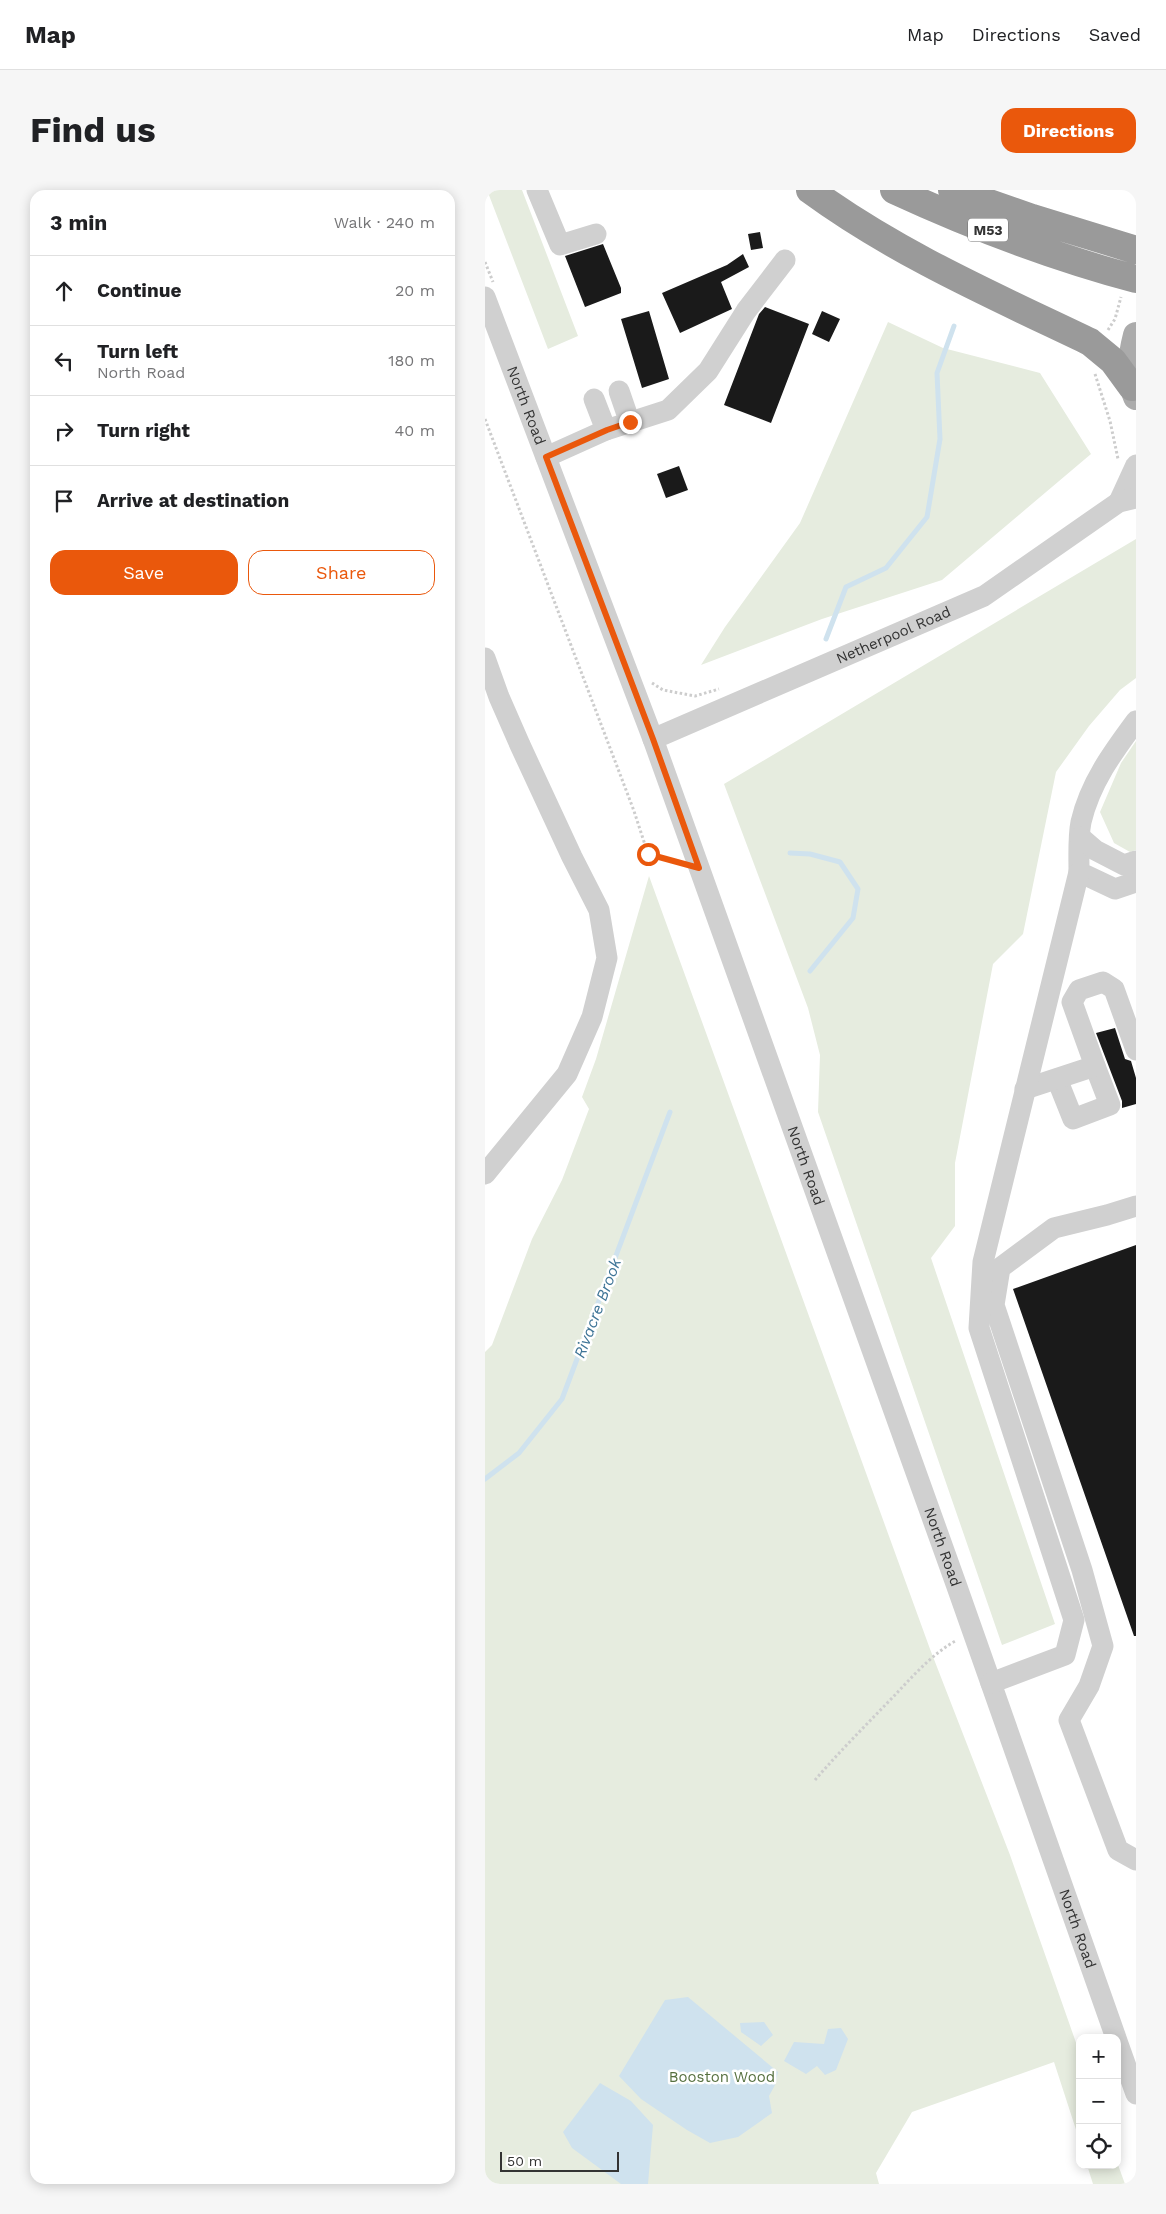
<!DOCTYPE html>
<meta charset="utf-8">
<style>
:root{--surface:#fff;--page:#f6f6f6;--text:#202124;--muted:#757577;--line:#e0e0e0;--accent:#ea580c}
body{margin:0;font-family:"Work Sans",sans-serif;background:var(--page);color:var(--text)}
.controls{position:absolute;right:15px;bottom:15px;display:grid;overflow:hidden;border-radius:10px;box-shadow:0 2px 12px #0003}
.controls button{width:45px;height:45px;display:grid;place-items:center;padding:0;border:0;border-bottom:1px solid var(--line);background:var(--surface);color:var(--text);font:25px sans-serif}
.scale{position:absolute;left:15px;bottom:12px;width:119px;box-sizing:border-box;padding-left:5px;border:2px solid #333;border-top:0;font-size:14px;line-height:18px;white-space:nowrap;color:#333;-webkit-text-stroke:4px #fff;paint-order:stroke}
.stop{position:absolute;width:15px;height:15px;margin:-11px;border:4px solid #ea580c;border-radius:50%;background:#fff}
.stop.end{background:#ea580c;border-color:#fff;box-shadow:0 1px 5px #0008}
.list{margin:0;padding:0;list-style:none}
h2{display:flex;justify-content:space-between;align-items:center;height:65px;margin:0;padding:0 20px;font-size:21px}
h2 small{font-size:16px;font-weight:400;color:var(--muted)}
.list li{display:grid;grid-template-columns:32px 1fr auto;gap:15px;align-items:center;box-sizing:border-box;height:70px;padding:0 20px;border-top:1px solid var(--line)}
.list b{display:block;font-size:19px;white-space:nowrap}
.list p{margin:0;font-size:16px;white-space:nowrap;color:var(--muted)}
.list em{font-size:16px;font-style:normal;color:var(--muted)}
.actions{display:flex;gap:10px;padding:15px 20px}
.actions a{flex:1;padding:11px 0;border:1px solid var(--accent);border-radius:15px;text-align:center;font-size:18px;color:var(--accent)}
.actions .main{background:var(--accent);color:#fff}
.icon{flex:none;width:28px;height:28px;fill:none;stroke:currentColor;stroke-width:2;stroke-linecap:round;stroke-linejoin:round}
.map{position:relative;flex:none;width:651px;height:1994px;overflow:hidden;border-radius:15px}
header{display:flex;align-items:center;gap:30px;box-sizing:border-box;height:70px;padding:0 25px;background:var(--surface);border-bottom:1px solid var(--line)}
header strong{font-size:24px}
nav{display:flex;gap:28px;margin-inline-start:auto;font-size:18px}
.intro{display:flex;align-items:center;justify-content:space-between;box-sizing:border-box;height:120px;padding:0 30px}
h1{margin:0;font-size:35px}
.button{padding:12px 22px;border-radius:15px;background:var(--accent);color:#fff;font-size:18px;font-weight:700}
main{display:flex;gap:30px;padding:0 30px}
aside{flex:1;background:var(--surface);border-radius:15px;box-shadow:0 2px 12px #0003}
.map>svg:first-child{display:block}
</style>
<header>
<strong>Map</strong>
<nav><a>Map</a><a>Directions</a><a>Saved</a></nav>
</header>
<div class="intro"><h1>Find us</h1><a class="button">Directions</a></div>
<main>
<aside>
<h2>3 min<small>Walk · 240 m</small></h2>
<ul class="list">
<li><svg class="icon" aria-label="ahead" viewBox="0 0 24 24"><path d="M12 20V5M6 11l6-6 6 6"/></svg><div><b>Continue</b></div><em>20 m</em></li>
<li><svg class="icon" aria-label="left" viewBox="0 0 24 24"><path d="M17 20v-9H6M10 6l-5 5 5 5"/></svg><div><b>Turn left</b><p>North Road</p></div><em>180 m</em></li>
<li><svg class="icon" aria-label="right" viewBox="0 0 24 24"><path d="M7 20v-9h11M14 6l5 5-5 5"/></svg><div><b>Turn right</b></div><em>40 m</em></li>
<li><svg class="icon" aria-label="arrive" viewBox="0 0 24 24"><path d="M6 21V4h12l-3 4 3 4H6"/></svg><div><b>Arrive at destination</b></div></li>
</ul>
<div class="actions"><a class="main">Save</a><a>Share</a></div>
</aside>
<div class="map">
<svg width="651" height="1994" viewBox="0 0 651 1994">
<rect width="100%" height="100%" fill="#fff"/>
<path fill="#e6ecdf" d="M 2,0 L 37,0 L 93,146 L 63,159 Z
M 403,132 L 458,158 L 555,183 L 606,264 L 457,390 L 337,429 L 216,475 L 240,437 L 315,333 Z
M 651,349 L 651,488 L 635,500 L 604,536 L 571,582 L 538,744 L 508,774 L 470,973 L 470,1036 L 446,1068 L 570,1434 L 517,1455 L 333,922 L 335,865 L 323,818 L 239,594 Z
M 651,551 L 651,660 L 645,662 L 629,653 L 615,622 L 636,573 Z
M 164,686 L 445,1459 L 525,1665 L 595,1864 L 595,1952 L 569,1872 L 427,1922 L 391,1983 L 394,1994 L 0,1994 L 0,1162 L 7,1155 L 47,1049 L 77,990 L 104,919 L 97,907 L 111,869 Z
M 632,1972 L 640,1994 L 608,1994 L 602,1975 L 632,1975 Z"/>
<path fill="#cfe2ee" d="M 203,1807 L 293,1882 L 290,1895 L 284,1906 L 287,1923 L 253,1947 L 225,1953 L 202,1940 L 156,1909 L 134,1886 L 180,1810 Z
M 279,1832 L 288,1845 L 276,1856 L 256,1842 L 255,1833 Z
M 356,1838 L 363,1849 L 351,1880 L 340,1885 L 332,1876 L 321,1884 L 299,1871 L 309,1852 L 339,1854 L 343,1839 Z
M 115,1893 L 146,1911 L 168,1935 L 163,1994 L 136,1994 L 87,1958 L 78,1942 Z"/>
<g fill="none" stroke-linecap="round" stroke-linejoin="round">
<path stroke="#cfe2ee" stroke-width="5" d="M 341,449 L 361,397 L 401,378 L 442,327 L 455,249 L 452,183 L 469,136
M 305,663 L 325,664 L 355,672 L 373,699 L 368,728 L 325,781
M 0,1289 L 34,1263 L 77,1209 L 185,922"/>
</g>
<path fill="#1a1a1a" d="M 275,42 L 278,58 L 266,60 L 263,44 Z
M 118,54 L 136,98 L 136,103 L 100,117 L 80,66 Z
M 258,64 L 264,77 L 236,92 L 247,119 L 195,143 L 177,103 L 242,75 Z
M 280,117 L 324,134 L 286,233 L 239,215 L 274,124 Z
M 164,121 L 184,189 L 157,198 L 136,129 Z
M 337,121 L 355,129 L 344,152 L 327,144 Z
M 194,276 L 203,300 L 181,308 L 172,284 Z
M 630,838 L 640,869 L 646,871 L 651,888 L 651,914 L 637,918 L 637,911 L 611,843 Z
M 651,1055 L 651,1446 L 649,1446 L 528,1099 Z"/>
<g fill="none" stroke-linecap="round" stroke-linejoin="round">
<path stroke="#cdcdcd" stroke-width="3" stroke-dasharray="2.5 2.5" stroke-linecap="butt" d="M 0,72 L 8,92
M 623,140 L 630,129 L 636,107
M 610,184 L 625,231 L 633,269
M 0,229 L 149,621 L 163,664 L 194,673
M 167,493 L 178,500 L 210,506 L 234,499
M 330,1590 C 355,1561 382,1534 409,1506 C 428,1486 448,1463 472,1450"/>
<g stroke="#d0d0d0" stroke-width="21">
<path d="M 52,0 L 75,55 L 111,44"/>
<path id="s1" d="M 0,107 L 168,549 L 471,1394 L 631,1848"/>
<path d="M 134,201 L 145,233"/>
<path d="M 109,209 L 121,240"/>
<path d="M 61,267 L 121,240 L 183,220 L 223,181 L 261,121 L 300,70"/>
<path d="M 634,312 L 651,275"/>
<path d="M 0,468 L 14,507 L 35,555 L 87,667 L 114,720 L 122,768 L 107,827 L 82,884 L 0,984"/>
<path d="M 651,531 C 628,562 605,593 596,632 C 593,647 594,666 594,682 L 630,699 L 651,692"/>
<path id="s2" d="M 168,549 L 499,406 L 634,312 L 651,308"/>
<path d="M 595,647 L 610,660 L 639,675 L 651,671"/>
<path d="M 572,889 L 588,929 L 625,915 L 610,876"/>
<path d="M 540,899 L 610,876 L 587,812 L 594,800 L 618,792 L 629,799 L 651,860"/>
<path d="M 651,1016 L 622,1025 L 569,1038 L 515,1078 L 509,1115 L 597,1380 L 618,1456 L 604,1496 L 584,1530 L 633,1660 L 651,1670"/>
<path d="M 506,1493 L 580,1465 L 589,1430 L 494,1138 L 498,1072 L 594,682"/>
<path d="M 632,1851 L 651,1904"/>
</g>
<path stroke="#ababab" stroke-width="26" d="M 651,145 C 646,164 643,189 651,207"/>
<path stroke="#9a9a9a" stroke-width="28" d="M 325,0 C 411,63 509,106 605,152 L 628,171 L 647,197
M 409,0 C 487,36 568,67 651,89
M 467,0 L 547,28 L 651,60"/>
</g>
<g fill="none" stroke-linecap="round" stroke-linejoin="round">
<path stroke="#ea580c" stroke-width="6" d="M 145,232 L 122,240 L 61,267 L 168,549 L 214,678 L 163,664"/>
</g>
<g text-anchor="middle" stroke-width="5" stroke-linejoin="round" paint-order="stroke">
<rect fill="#fff" stroke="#707070" stroke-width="1" x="483" y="28.5" width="40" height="23" rx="4"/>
<g font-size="14" font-weight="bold" fill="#333">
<text x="503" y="45">M53</text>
</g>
<g font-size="15" fill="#333" stroke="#fff">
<text dy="5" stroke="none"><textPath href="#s1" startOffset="116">North Road</textPath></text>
<text dy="5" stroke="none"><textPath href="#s2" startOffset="262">Netherpool Road</textPath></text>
<text dy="5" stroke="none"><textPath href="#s1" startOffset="926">North Road</textPath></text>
<text dy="5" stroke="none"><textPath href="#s1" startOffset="1331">North Road</textPath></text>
<text dy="5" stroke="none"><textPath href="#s1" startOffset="1736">North Road</textPath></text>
</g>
<g font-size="15" fill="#56703f" stroke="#fff">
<text x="237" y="1892">Booston Wood</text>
</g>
<g font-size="16" font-style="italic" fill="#3f7597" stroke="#fff">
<text transform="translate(112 1118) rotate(-69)" y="6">Rivacre Brook</text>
</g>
</g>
</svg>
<div class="controls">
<button>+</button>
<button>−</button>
<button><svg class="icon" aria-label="locate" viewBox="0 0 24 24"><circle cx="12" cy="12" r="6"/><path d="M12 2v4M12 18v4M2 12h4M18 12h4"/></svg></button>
</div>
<div class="scale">50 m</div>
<div class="stop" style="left:163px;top:664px"></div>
<div class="stop end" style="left:145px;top:232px"></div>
</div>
</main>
